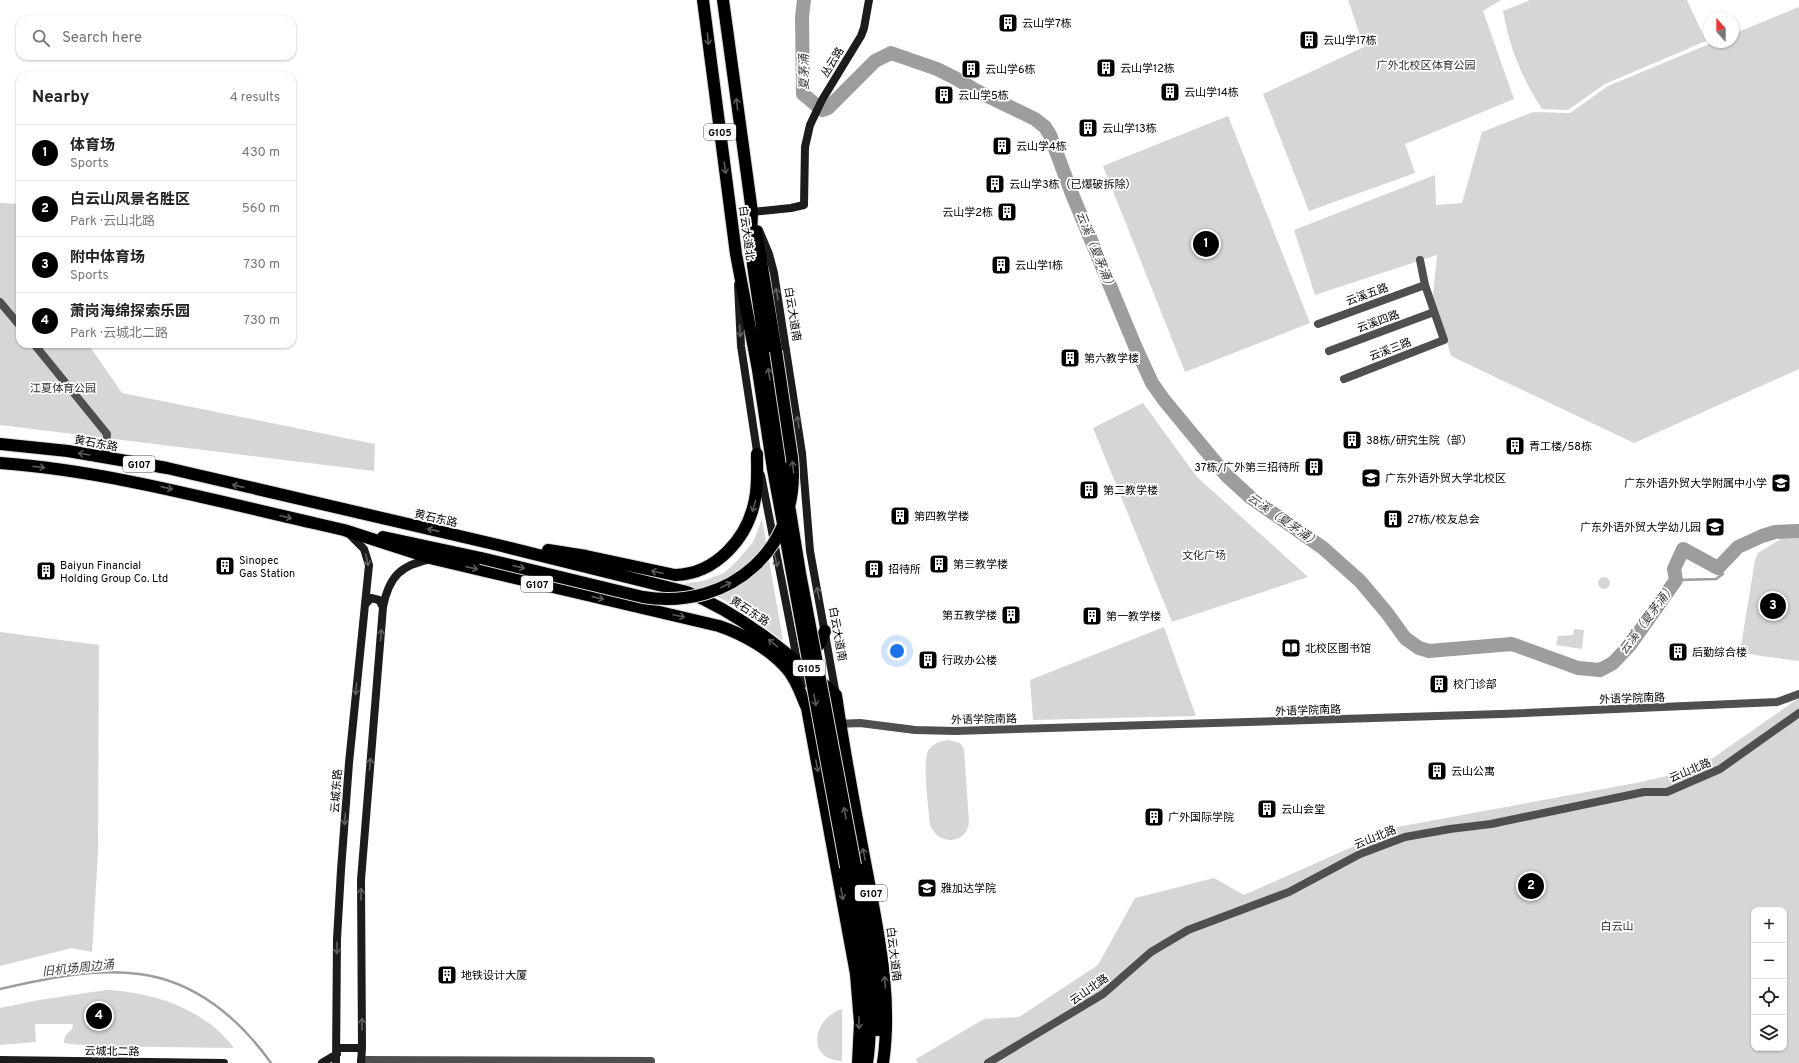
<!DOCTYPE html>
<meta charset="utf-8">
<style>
:root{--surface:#fff;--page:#f6f6f6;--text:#222;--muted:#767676;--line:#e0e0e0;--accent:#000}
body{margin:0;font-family:Overpass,"Noto Sans SC",sans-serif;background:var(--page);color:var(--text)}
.controls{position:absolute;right:12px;bottom:12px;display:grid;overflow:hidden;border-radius:8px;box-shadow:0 1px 3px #0004}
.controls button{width:36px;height:36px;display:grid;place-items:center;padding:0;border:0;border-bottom:1px solid var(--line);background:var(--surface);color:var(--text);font:20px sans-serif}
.compass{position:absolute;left:1703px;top:12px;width:36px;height:36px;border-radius:50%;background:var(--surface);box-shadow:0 1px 3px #0004;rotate:339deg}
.you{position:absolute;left:897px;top:651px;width:14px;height:14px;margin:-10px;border:3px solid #fff;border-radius:50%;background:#1a73e8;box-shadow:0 0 0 6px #1a73e833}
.badge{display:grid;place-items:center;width:26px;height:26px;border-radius:50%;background:var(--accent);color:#fff;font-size:13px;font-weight:700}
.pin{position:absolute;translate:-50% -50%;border:2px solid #fff;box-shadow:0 1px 4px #0006}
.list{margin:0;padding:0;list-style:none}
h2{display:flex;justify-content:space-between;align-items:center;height:52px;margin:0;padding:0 16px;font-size:17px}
h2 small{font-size:13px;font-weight:400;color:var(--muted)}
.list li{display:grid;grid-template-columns:26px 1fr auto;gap:12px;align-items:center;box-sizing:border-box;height:56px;padding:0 16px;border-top:1px solid var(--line)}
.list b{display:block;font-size:15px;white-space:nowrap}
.list p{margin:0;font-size:13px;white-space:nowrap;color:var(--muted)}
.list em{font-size:13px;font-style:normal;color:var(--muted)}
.icon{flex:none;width:22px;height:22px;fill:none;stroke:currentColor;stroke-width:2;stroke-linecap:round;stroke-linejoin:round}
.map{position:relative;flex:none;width:1799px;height:1063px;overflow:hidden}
.search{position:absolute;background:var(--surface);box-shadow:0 1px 3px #0004;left:16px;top:16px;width:280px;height:44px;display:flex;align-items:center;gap:10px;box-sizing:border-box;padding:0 14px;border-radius:12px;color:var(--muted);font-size:15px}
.panel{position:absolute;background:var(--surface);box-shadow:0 1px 3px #0004;left:16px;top:72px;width:280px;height:276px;border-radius:12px}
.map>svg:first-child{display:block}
</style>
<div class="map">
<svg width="1799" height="1063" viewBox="0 0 1799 1063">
<rect width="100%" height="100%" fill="#fff"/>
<path fill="#d6d6d6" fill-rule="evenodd" d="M 1348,0 L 1501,0 L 1483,11 L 1514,99 L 1405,144 L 1415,173 L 1309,211 L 1263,94 L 1364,47 Z
M 1530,0 L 1687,0 L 1706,41 L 1605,84 L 1568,110 L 1542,109 C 1521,76 1510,49 1503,11 Z
M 1799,7 L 1799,369 L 1634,443 L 1451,356 L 1433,295 L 1437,255 L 1315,295 L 1294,230 L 1435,175 L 1436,205 L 1462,203 L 1482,132 L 1533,112 L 1570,113 L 1608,86 L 1714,42 L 1733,42 L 1733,34 Z
M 1228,116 L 1310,323 L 1185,372 L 1103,166 Z
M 0,203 L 20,204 L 20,344 L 88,344 L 122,393 L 375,444 L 374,471 L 0,425 Z
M 1143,403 L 1197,477 L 1308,577 L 1172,622 L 1093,428 Z
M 762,519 L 783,641 L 739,608 L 718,597 L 675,585 L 703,581 L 724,573 L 737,561 L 753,542 Z
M 1799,538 L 1799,661 L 1761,656 L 1740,652 L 1755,560 L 1758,553 L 1781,539 Z
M1598 583a6 6 0 1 1 12 0a6 6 0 1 1-12 0Z
M 1164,627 L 1196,716 L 1033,720 L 1030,680 Z
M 1574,629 L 1584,630 L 1582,649 L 1556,645 L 1558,636 L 1573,635 Z
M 0,632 L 99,645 L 98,853 L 92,952 L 72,948 L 0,966 Z
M 1799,698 L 1799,1063 L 918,1063 L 916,1059 L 984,1019 L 1019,1017 L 1098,965 L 1135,898 L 1214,878 L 1244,895 L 1397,827 L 1641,782 L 1697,769 ZM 1754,910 L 1784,910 L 1784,1048 L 1754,1048 Z
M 948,740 L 960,743 L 964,749 L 969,822 C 967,845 938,846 930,825 C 929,812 922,761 928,751 C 932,744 940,741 948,740 Z
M 106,990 C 153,992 205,1009 234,1048 L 90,1046 L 64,1043 L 65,1036 L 72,1029 L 73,1024 L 35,1024 L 36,1042 L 0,1045 L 0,1008 L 39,1000 Z
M 842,1009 L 842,1061 C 805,1060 813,1018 842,1009 Z"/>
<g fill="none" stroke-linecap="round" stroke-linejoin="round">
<path stroke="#9d9d9d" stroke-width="2.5" d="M 1676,580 L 1716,579 L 1723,574 L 1718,568
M 0,989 C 44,979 93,968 139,974 C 195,981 239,1018 271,1063"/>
<path stroke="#9d9d9d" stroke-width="14" d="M 804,0 L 802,17 L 803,94 L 822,110 L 828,108 L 875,61 L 891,53 L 937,69 L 955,78 L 977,91 L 1035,119 L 1045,127 L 1050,135 L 1072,194 L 1135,346 L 1152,383 L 1164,400 L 1226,475 L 1250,497 L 1323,548 L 1360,581 L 1387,613 L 1405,638 L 1419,648 L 1429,651 L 1512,644 L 1578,668 L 1600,670 L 1613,663 L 1630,645 L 1676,580 L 1674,569 L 1683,549 L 1718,568 L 1738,547 L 1762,536 L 1775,532 L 1799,531"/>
<defs>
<path id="highway" d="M 703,0 L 736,254 L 758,370 L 773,469
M 723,0 L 752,212 L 751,237 L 753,265 L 783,468
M 756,231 L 776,351
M 0,444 L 68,451 L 167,468 L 498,545 L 687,592 C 744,615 789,655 836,695 C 845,758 857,820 869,883 C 880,942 892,1002 883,1063
M 0,463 C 108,471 212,500 318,524 L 344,530 L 434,559 L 719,626 C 743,634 771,650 787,669 C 797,680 801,695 807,708 L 856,974 L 860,1023 L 858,1063
M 383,537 L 481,558
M 548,550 L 586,556 L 675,575 C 716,574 748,538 755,499 C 758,485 757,469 757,454
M 810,655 L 820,643 L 825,631
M 855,865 L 875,974 L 878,1030
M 846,867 C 858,931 877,998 867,1063"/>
</defs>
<use href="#highway" stroke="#dbdbdb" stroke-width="14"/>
<path stroke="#4f4f4f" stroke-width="8" d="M 0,302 L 20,326
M 1318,324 L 1425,285
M 34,344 L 107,434 L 105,457
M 1329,351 L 1434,312
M 1344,379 L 1444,340 L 1425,285 L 1420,260
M 837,724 L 860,723 L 915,730 L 955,731 L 1501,714 L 1777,702 L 1799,694
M 361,1060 L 651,1061 L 650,1063
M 988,1063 L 1103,994 L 1151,952 L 1188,930 L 1289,892 L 1360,854 L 1405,837 L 1450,829 L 1491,824 L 1644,792 L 1667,792 L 1720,769 L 1799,713"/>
<path stroke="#1c1c1c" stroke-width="8" d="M 753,216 L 752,212 L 791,208 L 804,205 L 805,147 L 810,125 L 822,100 L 861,36 L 864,28 L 869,0
M 759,230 L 769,254 L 774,273 L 802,453 L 810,551 L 836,695
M 738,285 L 741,346 L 758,458
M 761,475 L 802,685
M 365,605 L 371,598 L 379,600 L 383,607
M 337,1048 L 362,1048
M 0,1060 L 224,1063
M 322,1063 L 337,1054
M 336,1063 L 337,939 L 341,870 L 349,763 L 369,565 L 364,549 L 348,533
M 361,1063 L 362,1048 L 361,880 L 383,607 C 389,576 401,565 431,559"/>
<use href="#highway" stroke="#000" stroke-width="12"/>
<defs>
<path id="highway-bridge" d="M 783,468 L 800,573 L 855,865
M 773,469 L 846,867
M 481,558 L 643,597 C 731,611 802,547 792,458 L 776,351"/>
</defs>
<use href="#highway-bridge" stroke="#dbdbdb" stroke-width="14" stroke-linecap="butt"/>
<use href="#highway-bridge" stroke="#000" stroke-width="12"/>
</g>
<defs><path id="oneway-shaft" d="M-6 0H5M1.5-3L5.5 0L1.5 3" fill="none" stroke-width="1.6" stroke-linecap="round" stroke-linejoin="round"/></defs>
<g stroke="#595959">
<use href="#oneway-shaft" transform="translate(708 39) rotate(83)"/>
<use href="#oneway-shaft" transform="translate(737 104) rotate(-97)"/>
<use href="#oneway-shaft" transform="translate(725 168) rotate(83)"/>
<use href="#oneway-shaft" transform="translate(769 374) rotate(-99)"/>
<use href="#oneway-shaft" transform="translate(84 454) rotate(-171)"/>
<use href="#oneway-shaft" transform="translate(39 467) rotate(6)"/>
<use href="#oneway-shaft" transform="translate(793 467) rotate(-96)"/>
<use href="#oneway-shaft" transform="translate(238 486) rotate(-167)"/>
<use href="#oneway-shaft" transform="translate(167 488) rotate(13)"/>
<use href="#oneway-shaft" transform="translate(754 506) rotate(106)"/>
<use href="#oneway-shaft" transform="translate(286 517) rotate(13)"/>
<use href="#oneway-shaft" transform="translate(433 530) rotate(-167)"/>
<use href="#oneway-shaft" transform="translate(519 567) rotate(13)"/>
<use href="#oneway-shaft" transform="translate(472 568) rotate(13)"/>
<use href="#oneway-shaft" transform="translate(657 572) rotate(-168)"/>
<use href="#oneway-shaft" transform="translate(726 585) rotate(-27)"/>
<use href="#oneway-shaft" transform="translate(598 598) rotate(13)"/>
<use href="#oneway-shaft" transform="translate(679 616) rotate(12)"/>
<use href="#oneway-shaft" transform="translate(773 643) rotate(-141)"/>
<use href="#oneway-shaft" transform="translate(815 700) rotate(79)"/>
<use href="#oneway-shaft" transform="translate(817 766) rotate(79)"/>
<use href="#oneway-shaft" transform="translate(845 813) rotate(-100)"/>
<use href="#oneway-shaft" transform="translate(864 854) rotate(-100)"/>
<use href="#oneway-shaft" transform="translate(842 894) rotate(79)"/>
<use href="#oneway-shaft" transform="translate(885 982) rotate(-94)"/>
<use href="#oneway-shaft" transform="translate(859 1023) rotate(90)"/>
</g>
<g stroke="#606060">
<use href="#oneway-shaft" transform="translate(777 294) rotate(-99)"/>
<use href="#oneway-shaft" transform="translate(740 331) rotate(85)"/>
<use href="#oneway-shaft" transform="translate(798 422) rotate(-99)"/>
<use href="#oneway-shaft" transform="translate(367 560) rotate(77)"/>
<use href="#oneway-shaft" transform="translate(776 561) rotate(79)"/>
<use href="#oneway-shaft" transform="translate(818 593) rotate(-101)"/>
<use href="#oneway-shaft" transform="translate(381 635) rotate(-86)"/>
<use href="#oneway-shaft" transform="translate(356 689) rotate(96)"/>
<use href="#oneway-shaft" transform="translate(370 764) rotate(-85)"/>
<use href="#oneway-shaft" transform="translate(345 819) rotate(94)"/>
<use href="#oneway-shaft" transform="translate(361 894) rotate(-90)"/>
<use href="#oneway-shaft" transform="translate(337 948) rotate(90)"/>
<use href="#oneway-shaft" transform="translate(362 1024) rotate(-90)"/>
</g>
<defs>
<symbol id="building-square" viewBox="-11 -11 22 22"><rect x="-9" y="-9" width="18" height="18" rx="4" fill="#000" stroke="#fff"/><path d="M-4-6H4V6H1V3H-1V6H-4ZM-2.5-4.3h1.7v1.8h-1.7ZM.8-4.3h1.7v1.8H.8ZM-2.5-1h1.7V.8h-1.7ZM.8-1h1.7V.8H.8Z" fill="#fff"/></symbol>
<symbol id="university-square" viewBox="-11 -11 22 22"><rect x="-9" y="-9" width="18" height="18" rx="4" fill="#000" stroke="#fff"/><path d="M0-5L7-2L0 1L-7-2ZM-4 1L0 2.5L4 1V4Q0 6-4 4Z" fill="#fff"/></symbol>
<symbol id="school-square" viewBox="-11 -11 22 22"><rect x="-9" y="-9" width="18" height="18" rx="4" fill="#000" stroke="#fff"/><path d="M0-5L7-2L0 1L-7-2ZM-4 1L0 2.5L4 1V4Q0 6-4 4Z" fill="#fff"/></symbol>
<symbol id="library-square" viewBox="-11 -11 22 22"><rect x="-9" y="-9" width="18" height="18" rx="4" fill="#000" stroke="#fff"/><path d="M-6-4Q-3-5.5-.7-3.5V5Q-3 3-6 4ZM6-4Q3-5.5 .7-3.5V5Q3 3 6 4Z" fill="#fff"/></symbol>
</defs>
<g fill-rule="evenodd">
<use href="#building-square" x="997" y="12" width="22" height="22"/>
<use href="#building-square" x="1298" y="29" width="22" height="22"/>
<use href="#building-square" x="1095" y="57" width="22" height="22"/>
<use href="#building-square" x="960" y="58" width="22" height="22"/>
<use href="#building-square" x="1159" y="81" width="22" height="22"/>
<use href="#building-square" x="933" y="84" width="22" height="22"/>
<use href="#building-square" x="1077" y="117" width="22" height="22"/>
<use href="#building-square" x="991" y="135" width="22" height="22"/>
<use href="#building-square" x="984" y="173" width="22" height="22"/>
<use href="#building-square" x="996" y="201" width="22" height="22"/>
<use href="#building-square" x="990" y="254" width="22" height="22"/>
<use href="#building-square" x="1059" y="347" width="22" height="22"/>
<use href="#building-square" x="1341" y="429" width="22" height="22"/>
<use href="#building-square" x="1504" y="435" width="22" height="22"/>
<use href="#building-square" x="1303" y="456" width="22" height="22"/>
<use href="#university-square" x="1360" y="467" width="22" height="22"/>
<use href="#school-square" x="1770" y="472" width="22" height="22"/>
<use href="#building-square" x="1078" y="479" width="22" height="22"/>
<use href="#building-square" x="889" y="505" width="22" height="22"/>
<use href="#building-square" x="1382" y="508" width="22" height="22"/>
<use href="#school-square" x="1704" y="516" width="22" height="22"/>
<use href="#building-square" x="928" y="553" width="22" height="22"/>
<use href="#building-square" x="214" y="555" width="22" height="22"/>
<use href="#building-square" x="863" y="558" width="22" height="22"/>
<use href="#building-square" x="35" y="560" width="22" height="22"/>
<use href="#building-square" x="1000" y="604" width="22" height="22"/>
<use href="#building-square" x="1081" y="605" width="22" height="22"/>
<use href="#library-square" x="1280" y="637" width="22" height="22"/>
<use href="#building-square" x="1667" y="641" width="22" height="22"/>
<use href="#building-square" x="917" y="649" width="22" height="22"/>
<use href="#building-square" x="1428" y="673" width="22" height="22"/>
<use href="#building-square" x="1426" y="760" width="22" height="22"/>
<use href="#building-square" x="1256" y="798" width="22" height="22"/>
<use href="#building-square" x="1143" y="806" width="22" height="22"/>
<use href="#university-square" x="916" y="877" width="22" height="22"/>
<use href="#building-square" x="436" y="964" width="22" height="22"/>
</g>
<g text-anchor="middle" stroke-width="3.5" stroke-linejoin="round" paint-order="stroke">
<g fill="#fff" stroke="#4c4c4c" stroke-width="1">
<rect x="704" y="124" width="32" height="16" rx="3"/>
<rect x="123" y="456" width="32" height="16" rx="3"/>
<rect x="521" y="576" width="32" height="16" rx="3"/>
<rect x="793" y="660" width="32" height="16" rx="3"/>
<rect x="855" y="885" width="32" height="16" rx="3"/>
</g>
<g font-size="10" font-weight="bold" fill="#000">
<text x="720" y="136">G105</text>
<text x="139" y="468">G107</text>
<text x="537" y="588">G107</text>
<text x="809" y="672">G105</text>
<text x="871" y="897">G107</text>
</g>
<g font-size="11" fill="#000" stroke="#fff" text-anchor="start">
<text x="1022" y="27">云山学7栋</text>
<text x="1323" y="44">云山学17栋</text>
<text x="1120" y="72">云山学12栋</text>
<text x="985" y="73">云山学6栋</text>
<text x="1184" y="96">云山学14栋</text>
<text x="958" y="99">云山学5栋</text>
<text x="1102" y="132">云山学13栋</text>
<text x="1016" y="150">云山学4栋</text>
<text x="1009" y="188">云山学3栋（已爆破拆除）</text>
<text x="993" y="216" text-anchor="end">云山学2栋</text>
<text x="1015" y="269">云山学1栋</text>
<text x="1084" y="362">第六教学楼</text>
<text x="1366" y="444">38栋/研究生院（部）</text>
<text x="1529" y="450">青工楼/58栋</text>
<text x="1300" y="471" text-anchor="end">37栋/广外第三招待所</text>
<text x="1385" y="482">广东外语外贸大学北校区</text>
<text x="1767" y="487" text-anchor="end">广东外语外贸大学附属中小学</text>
<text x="1103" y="494">第二教学楼</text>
<text x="914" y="520">第四教学楼</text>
<text x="1407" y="523">27栋/校友总会</text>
<text x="1701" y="531" text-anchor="end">广东外语外贸大学幼儿园</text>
<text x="239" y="564">Sinopec<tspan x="239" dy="13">Gas Station</tspan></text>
<text x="953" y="568">第三教学楼</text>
<text x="60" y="569">Baiyun Financial<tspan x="60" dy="13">Holding Group Co. Ltd</tspan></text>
<text x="888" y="573">招待所</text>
<text x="997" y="619" text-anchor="end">第五教学楼</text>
<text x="1106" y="620">第一教学楼</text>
<text x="1305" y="652">北校区图书馆</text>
<text x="1692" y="656">后勤综合楼</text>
<text x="942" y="664">行政办公楼</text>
<text x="1453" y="688">校门诊部</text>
<text x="1451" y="775">云山公寓</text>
<text x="1281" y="813">云山会堂</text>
<text x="1168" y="821">广外国际学院</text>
<text x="941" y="892">雅加达学院</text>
<text x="461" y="979">地铁设计大厦</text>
</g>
<g font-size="11" fill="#000" stroke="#fff">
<text transform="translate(832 62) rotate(-58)" y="4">丛云路</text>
<text transform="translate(747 233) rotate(82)" y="4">白云大道北</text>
<text transform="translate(1367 294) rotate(-20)" y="4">云溪五路</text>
<text transform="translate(793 314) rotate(81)" y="4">白云大道南</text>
<text transform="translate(1378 321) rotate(-20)" y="4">云溪四路</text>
<text transform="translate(1390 349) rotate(-21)" y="4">云溪三路</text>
<text transform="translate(96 443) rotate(10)" y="4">黄石东路</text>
<text transform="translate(436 518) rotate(13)" y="4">黄石东路</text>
<text transform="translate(750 611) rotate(33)" y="4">黄石东路</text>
<text transform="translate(838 634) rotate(80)" y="4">白云大道南</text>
<text transform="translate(1632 698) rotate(-2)" y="4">外语学院南路</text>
<text transform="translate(1308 710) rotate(-2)" y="4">外语学院南路</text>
<text transform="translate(984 719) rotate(-1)" y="4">外语学院南路</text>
<text transform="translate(1690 770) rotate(-23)" y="4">云山北路</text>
<text transform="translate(336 791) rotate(-86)" y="4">云城东路</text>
<text transform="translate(1375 837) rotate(-22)" y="4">云山北路</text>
<text transform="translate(894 954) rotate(83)" y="4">白云大道南</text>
<text transform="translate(1089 989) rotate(-35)" y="4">云山北路</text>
<text transform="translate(112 1051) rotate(1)" y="4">云城北二路</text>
</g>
<g font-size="11" fill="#2d2d2d" stroke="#fff">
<text x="1426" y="69">广外北校区体育公园</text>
<text x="63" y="392">江夏体育公园</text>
<text x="1204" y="559">文化广场</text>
<text x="1617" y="930">白云山</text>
</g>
<g font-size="12" font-style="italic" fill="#3e3e3e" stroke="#fff">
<text transform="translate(804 72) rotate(-91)" y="4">夏茅涌</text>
<text transform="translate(1096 251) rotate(68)" y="4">云溪（夏茅涌）</text>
<text transform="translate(1284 520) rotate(35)" y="4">云溪（夏茅涌）</text>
<text transform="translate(1647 619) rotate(-53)" y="4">云溪（夏茅涌）</text>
<text transform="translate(78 968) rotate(-6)" y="4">旧机场周边涌</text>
</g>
</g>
</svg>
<div class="controls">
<button>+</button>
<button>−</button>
<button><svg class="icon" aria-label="locate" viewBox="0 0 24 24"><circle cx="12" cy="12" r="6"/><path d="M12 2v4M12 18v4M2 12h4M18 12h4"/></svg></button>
<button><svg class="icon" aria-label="layers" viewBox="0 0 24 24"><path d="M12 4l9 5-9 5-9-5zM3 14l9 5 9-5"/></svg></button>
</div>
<svg class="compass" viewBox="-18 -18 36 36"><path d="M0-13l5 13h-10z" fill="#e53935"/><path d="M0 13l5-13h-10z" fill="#767676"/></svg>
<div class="you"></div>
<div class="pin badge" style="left:1206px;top:244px">1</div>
<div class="pin badge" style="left:1531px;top:886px">2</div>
<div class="pin badge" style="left:1773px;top:606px">3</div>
<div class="pin badge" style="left:99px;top:1016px">4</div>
<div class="search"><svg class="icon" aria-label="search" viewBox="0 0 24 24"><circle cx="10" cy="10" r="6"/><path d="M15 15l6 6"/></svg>Search here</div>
<section class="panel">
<h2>Nearby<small>4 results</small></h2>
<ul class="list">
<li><span class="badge">1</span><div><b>体育场</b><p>Sports</p></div><em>430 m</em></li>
<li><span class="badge">2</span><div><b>白云山风景名胜区</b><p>Park · 云山北路</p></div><em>560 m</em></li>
<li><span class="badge">3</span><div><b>附中体育场</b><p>Sports</p></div><em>730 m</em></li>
<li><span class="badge">4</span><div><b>萧岗海绵探索乐园</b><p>Park · 云城北二路</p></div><em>730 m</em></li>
</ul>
</section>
</div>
